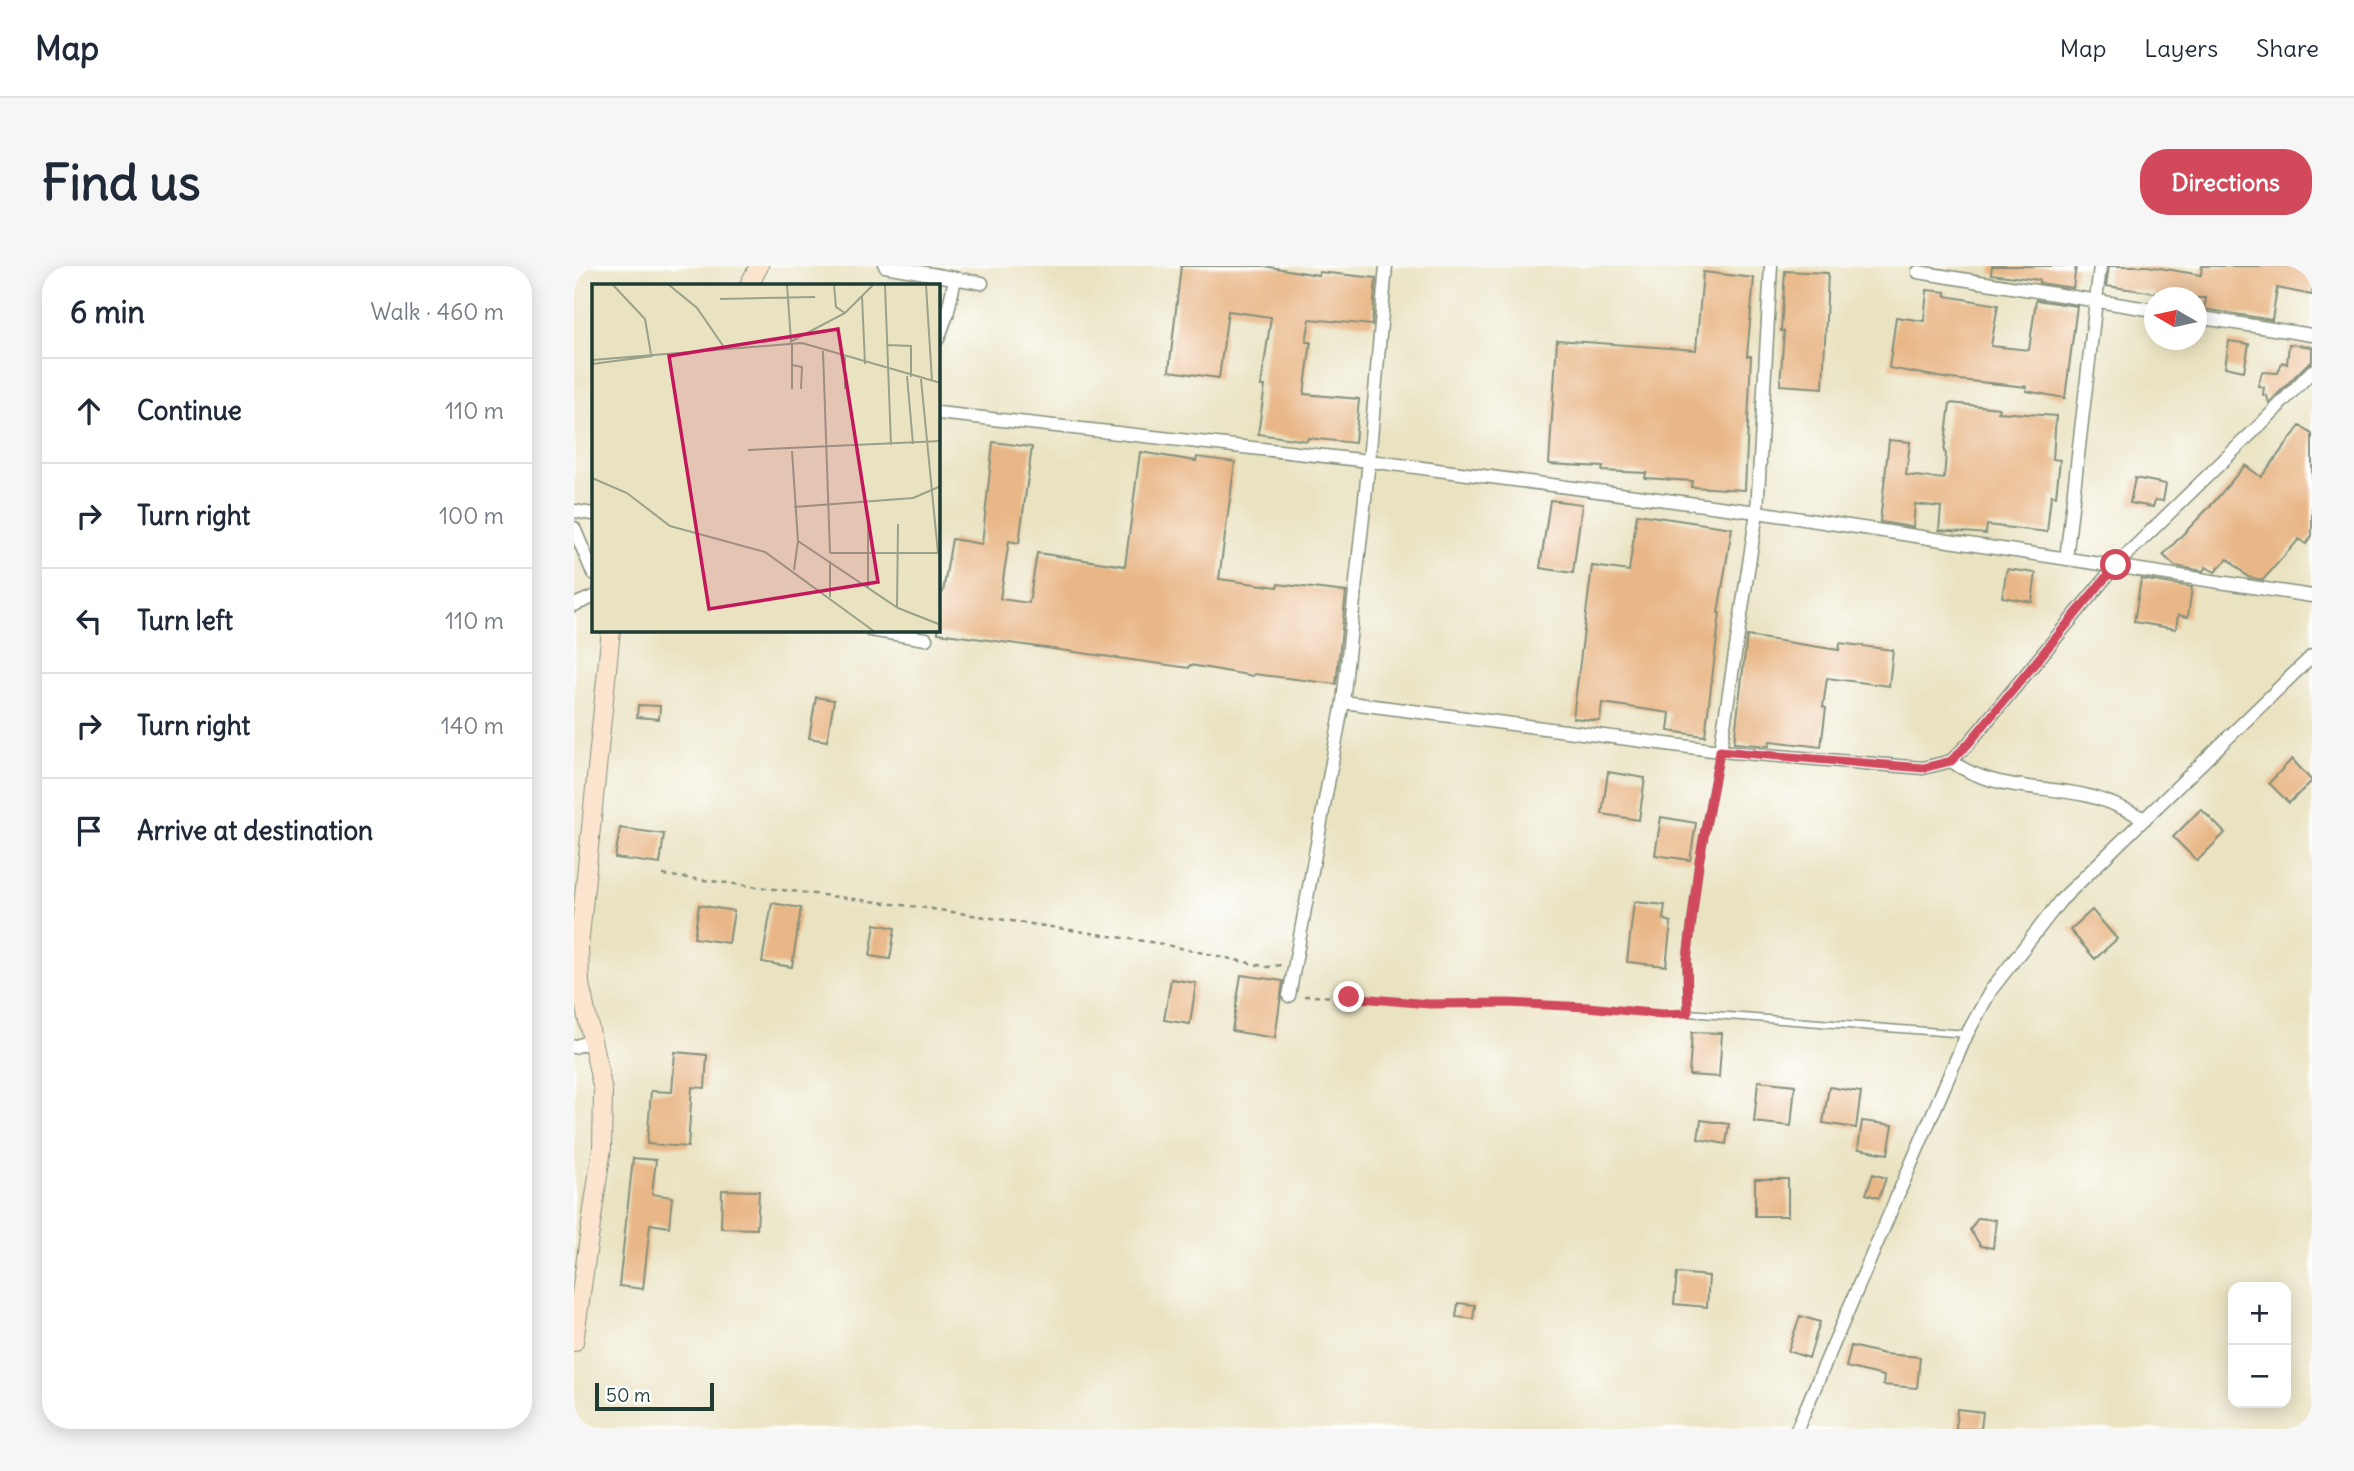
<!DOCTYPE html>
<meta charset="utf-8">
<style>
:root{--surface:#fff;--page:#f6f6f7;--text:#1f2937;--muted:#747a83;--line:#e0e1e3;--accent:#d1495b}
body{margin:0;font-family:Delius,sans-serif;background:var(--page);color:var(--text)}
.controls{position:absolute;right:21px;bottom:21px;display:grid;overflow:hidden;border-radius:14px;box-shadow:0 4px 18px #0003}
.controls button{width:63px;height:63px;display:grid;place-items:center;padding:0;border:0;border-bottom:2px solid var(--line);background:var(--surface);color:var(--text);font:35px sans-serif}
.compass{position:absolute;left:1570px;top:21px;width:63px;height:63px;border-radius:50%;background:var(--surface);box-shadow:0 4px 18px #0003;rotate:279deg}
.scale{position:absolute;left:21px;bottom:18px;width:119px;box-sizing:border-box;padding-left:7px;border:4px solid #1f3d34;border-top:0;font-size:19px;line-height:24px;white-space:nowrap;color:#1f3d34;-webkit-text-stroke:5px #fff;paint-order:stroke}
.stop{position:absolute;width:21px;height:21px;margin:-16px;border:5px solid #d1495b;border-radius:50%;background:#fff}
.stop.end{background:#d1495b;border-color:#fff;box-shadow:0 2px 7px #0008}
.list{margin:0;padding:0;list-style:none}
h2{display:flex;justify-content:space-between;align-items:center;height:91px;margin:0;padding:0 28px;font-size:30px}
h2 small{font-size:23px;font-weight:400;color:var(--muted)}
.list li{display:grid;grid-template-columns:46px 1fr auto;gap:21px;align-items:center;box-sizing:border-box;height:105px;padding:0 28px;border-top:2px solid var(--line)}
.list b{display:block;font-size:26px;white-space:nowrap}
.list em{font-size:23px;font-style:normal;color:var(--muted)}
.icon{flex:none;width:38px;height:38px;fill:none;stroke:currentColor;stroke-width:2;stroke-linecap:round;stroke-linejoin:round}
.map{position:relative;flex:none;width:1738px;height:1163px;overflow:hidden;border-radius:28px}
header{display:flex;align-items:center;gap:42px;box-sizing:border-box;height:98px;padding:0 35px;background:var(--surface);border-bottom:2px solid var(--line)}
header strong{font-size:33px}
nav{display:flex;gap:38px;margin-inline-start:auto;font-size:24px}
.intro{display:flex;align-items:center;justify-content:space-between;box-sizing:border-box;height:168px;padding:0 42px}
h1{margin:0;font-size:49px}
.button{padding:18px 32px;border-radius:28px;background:var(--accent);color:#fff;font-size:24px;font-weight:700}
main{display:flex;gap:42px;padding:0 42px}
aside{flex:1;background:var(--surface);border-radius:28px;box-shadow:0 4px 18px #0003}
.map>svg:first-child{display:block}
</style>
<header>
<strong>Map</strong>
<nav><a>Map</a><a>Layers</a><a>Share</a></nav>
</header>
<div class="intro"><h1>Find us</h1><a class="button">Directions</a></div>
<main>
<aside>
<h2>6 min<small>Walk · 460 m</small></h2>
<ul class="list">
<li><svg class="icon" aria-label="ahead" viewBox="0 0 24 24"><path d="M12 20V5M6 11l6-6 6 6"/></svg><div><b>Continue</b></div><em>110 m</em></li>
<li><svg class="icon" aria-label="right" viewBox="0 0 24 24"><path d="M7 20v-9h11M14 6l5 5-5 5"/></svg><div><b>Turn right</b></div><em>100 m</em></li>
<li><svg class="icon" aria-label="left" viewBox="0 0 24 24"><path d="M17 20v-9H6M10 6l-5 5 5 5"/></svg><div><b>Turn left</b></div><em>110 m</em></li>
<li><svg class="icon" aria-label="right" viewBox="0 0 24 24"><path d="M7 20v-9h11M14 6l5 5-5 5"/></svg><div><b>Turn right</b></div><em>140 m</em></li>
<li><svg class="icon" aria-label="arrive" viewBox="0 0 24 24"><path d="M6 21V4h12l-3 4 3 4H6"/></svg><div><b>Arrive at destination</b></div></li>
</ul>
</aside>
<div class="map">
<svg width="1738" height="1163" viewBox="0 0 1738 1163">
<rect width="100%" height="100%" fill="#fff"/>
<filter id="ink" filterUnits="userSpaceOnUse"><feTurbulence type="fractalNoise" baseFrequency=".0143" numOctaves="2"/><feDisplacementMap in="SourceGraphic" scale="14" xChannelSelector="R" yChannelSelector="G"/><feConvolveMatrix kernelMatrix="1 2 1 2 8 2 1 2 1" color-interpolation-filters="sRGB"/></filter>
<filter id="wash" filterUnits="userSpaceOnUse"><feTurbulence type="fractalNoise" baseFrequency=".00686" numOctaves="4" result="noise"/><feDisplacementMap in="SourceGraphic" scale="28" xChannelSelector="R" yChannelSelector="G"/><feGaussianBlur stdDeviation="1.57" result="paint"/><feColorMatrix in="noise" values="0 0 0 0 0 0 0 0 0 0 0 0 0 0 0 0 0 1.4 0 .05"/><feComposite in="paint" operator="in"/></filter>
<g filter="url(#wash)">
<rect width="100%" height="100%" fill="#eae3c2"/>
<g id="blocks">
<path fill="#e9b787" d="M 607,0 L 690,0 L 744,9 L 745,6 L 802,12 L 798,59 L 736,53 L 732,76 L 737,76 L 730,128 L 785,133 L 781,177 L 734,172 L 733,175 L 684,168 L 691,120 L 687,120 L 697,51 L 654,45 L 645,112 L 595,105 Z
M 1418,0 L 1502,0 L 1499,22 L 1465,17 L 1465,14 L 1417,8 Z
M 1535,0 L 1574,0 L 1627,9 L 1628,0 L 1716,0 L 1738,4 L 1738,29 L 1703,22 L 1698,54 L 1630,43 L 1632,32 L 1581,32 L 1582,27 L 1532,20 Z
M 1211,5 L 1254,7 L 1249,122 L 1206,119 L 1210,65 L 1207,65 Z
M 1129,6 L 1180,12 L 1173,90 L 1177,90 L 1171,224 L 1117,221 L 1118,215 L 1071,212 L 1072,207 L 1028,205 L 1029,201 L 975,198 L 983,74 L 1122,84 Z
M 1353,24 L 1372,26 L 1372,30 L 1424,39 L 1417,80 L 1455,84 L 1462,34 L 1503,40 L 1491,132 L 1452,125 L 1453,121 L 1376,113 L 1315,102 L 1322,51 L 1350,55 Z
M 1655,75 L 1675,78 L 1670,105 L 1651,101 Z
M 1715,78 L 1738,81 L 1738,96 L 1732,99 L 1695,137 L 1693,130 L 1689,129 L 1690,121 L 1684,120 L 1688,106 L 1704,107 L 1708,96 L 1713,98 Z
M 1376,137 L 1425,142 L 1424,146 L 1482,150 L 1479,193 L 1486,194 L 1482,230 L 1477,229 L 1473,266 L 1413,259 L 1412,268 L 1365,264 L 1367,241 L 1341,238 L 1339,261 L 1306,256 L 1315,174 L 1336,176 L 1332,209 L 1370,213 L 1372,187 L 1370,186 Z
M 1726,160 L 1738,168 L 1738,270 L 1732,278 L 1725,273 L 1689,314 L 1674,311 L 1654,293 L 1641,306 L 1632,301 L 1629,305 L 1601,300 L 1589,289 L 1639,237 L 1671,199 L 1687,211 Z
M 419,176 L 458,181 L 445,277 L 435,275 L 426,333 L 455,337 L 463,287 L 551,300 L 566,186 L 622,195 L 623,191 L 661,196 L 645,313 L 703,321 L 704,318 L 772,326 L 762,418 L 680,408 L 679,410 L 616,399 L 615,402 L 364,367 L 364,325 L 369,326 L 378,273 L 408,278 Z
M 1561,212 L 1592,218 L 1589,235 L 1581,234 L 1579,241 L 1556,237 Z
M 976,234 L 1008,238 L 999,307 L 966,302 Z
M 1063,248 L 1158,262 L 1144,347 L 1146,347 L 1131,470 L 1094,465 L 1096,447 L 1028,437 L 1026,455 L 999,452 L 1018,300 L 1055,305 Z
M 1433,303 L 1462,307 L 1458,336 L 1428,331 Z
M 1567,313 L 1618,321 L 1614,351 L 1604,349 L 1602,363 L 1560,356 Z
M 1173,370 L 1265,384 L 1266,377 L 1319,384 L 1315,420 L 1253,412 L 1249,441 L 1252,442 L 1247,481 L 1196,475 L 1195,480 L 1160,477 Z
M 242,431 L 260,434 L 253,475 L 235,472 Z
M 64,439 L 86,440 L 85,453 L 63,451 Z
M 1718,493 L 1738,515 L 1715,537 L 1695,517 Z
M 1034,506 L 1071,512 L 1065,554 L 1028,548 Z
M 1627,543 L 1651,567 L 1623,595 L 1599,571 Z
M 1087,551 L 1122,557 L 1116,594 L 1081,589 Z
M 46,562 L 90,568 L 86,598 L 41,592 Z
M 1060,636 L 1091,639 L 1089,653 L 1097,656 L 1092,700 L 1053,696 Z
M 198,637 L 227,642 L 218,701 L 188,696 Z
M 125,639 L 160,645 L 155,677 L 120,672 Z
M 1518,644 L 1543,673 L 1521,693 L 1496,664 Z
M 301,658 L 321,662 L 316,693 L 296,690 Z
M 667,709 L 709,715 L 701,772 L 658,765 Z
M 597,713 L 622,717 L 616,758 L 590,754 Z
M 1118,766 L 1148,767 L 1145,811 L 1115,809 Z
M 101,786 L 133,789 L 131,822 L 118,821 L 114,881 L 73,878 L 77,825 L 98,826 Z
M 1184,815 L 1221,819 L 1217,860 L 1180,856 Z
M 1255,821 L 1287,826 L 1282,862 L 1249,857 Z
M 1127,854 L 1155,858 L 1152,878 L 1124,873 Z
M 1288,855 L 1319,859 L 1314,888 L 1284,883 Z
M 59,892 L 82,894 L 78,928 L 98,931 L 95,961 L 76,958 L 69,1023 L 45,1020 Z
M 1299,908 L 1312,912 L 1305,932 L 1292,928 Z
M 1181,913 L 1214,913 L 1214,950 L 1181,950 Z
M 148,924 L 185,925 L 183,963 L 147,962 Z
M 1404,952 L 1422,954 L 1419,982 L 1407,980 L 1396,964 Z
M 1103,1007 L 1135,1010 L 1133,1041 L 1100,1038 Z
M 884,1037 L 901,1039 L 899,1053 L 882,1051 Z
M 1226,1050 L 1246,1056 L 1235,1092 L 1214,1085 Z
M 1277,1080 L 1310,1088 L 1346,1091 L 1343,1122 L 1309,1119 L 1310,1110 L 1272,1101 Z
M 1383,1143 L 1409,1146 L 1407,1163 L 1382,1163 Z"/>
</g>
</g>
<g filter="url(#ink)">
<use href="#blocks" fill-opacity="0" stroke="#84907b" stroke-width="2"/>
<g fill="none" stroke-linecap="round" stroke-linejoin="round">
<defs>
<path id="lane" d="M 1146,485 L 1125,596 L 1113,694 L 1114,747 L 1393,768"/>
<path id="street" d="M 311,0 L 408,17
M 1344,6 L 1580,44
M 1622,51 L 1738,69
M 364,73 L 373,49 L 381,13
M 364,147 L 795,195 L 1183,246 L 1738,330
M 0,245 L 19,248
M 0,262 L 19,307
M 1492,293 L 1526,0
M 0,339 L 19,331
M 296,364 L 352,373
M 769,436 L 1146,485 L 1349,502 L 1377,495 L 1395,477 L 1542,299 L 1692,153 L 1738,105
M 1146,485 L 1183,246 L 1197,0
M 1377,495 C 1417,524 1465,519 1511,529 C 1532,534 1552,543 1571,553
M 715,730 L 769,436 L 795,195 L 812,0
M 0,781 L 19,774
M 1223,1163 L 1393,768 L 1417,724 L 1486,635 L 1738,390"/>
<path id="secondary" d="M 175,19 L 185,0
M 0,1076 L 28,882 L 29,825 L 6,718 L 5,680 L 37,364"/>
</defs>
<use href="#lane" stroke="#84907b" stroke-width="9"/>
<use href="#street" stroke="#84907b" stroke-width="15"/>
<use href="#secondary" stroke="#84907b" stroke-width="20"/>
<path stroke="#84907b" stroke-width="2.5" stroke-dasharray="5 5" stroke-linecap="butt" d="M 89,609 L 352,642 L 583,677 L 694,701 L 707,699
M 730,730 L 775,731 L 855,738 L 934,737 L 1013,741 L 1088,748 L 1104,747"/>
<use href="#lane" stroke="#fff" stroke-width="6"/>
<use href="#street" stroke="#fff" stroke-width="12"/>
<use href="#secondary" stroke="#fce5cf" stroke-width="18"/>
</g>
</g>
<g fill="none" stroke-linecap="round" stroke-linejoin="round" filter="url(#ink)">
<path stroke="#d1495b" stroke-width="9" d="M 775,731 L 855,738 L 934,737 L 1013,741 L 1088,748 L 1114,747 L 1113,694 L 1125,596 L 1146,485 L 1349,502 L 1377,495 L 1395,477 L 1542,299"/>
</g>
<g transform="translate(18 18)">
<rect width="348" height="348" fill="#eae3c2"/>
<path fill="none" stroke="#99a189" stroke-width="2" d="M 21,1 L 53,35 L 59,70M 77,1 L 105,24 L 134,66M 195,1 L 199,57M 242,1 L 244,23 L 253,29M 293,1 L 299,161M 334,1 L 340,97M 270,12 L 273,80M 128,15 L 223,13M 198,58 L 253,29 L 281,1M 200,59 L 200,105M 295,61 L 319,62 L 319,93M 231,67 L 238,269M 0,76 L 210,59 L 349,99M 0,80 L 61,72M 200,81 L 210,83 L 209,105M 315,92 L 321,160M 253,105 L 253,73M 156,166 L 349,157M 200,167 L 206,257 L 306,324 L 349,341M 0,194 L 35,209 L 78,242 L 173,268 L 283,348M 202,223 L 321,214 L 349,202M 238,269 L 346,269 L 329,95M 238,277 L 238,313M 202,286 L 206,257M 276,304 L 276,241M 305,323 L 306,240"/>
<path fill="#c2185b" fill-opacity="0.15" stroke="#c2185b" stroke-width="3.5" d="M 246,45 L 286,298 L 117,325 L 77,72 Z"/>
<rect width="348" height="348" fill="none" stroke="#1f3d34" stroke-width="3.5"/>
</g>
</svg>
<div class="controls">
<button>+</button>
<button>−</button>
</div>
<svg class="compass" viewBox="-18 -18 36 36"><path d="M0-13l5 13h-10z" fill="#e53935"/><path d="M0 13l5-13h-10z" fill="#747a83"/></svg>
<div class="scale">50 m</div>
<div class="stop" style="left:1542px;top:299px"></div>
<div class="stop end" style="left:775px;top:731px"></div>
</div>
</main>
